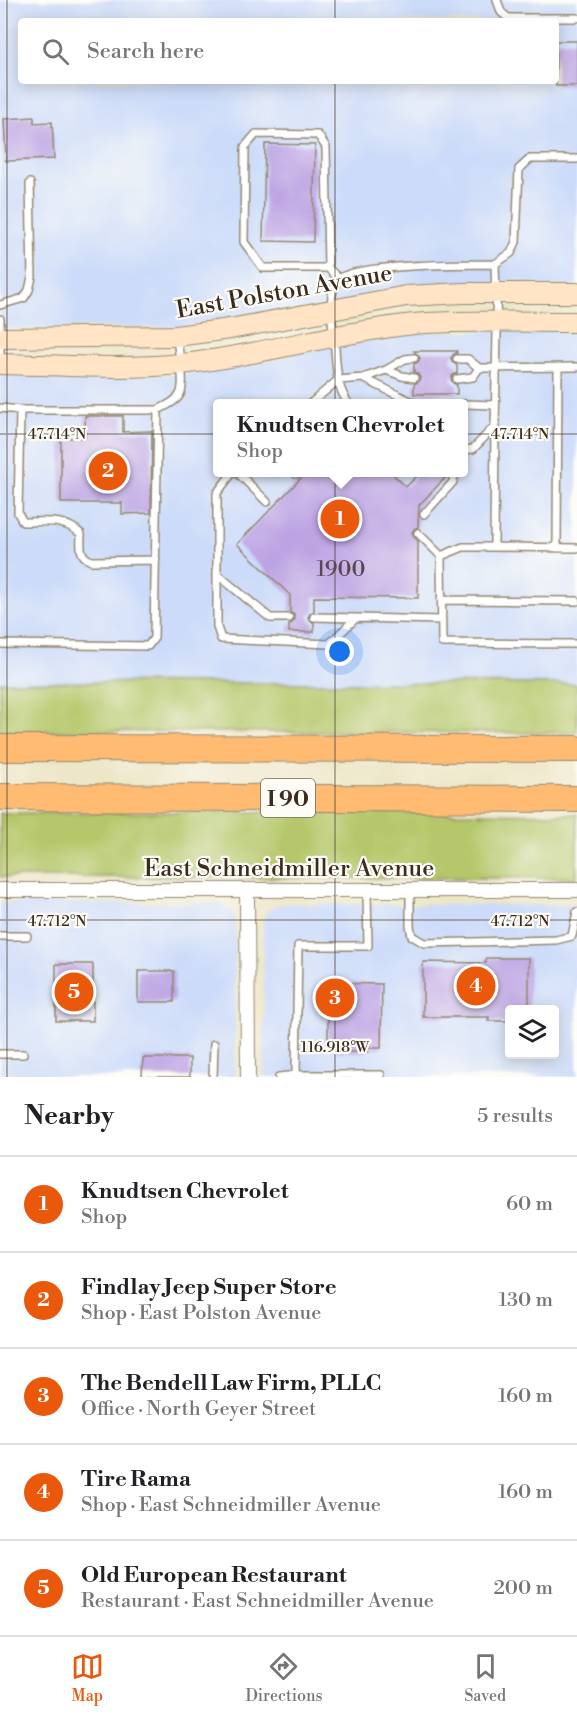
<!DOCTYPE html>
<meta charset="utf-8">
<style>
:root{--surface:#fff;--page:#f6f6f6;--text:#202124;--muted:#757577;--line:#e0e0e0;--accent:#ea580c}
body{margin:0;font-family:"Libre Bodoni",serif;background:var(--page);color:var(--text)}
.controls{position:absolute;right:18px;bottom:18px;display:grid;overflow:hidden;border-radius:6px;box-shadow:0 3px 15px #0003}
.controls button{width:54px;height:54px;display:grid;place-items:center;padding:0;border:0;border-bottom:2px solid var(--line);background:var(--surface);color:var(--text);font:30px sans-serif}
.you{position:absolute;left:340px;top:652px;width:21px;height:21px;margin:-15px;border:4px solid #fff;border-radius:50%;background:#1a73e8;box-shadow:0 0 0 9px #1a73e833}
.badge{display:grid;place-items:center;width:39px;height:39px;border-radius:50%;background:var(--accent);color:#fff;font-size:20px;font-weight:700}
.pin{position:absolute;translate:-50% -50%;border:3px solid #fff;box-shadow:0 2px 6px #0006}
.popup{position:absolute;left:213px;top:399px;width:255px;height:78px;box-sizing:border-box;display:grid;place-content:center;border-radius:6px;background:var(--surface);filter:drop-shadow(0 2px 4px #0005);font-size:20px;white-space:nowrap;color:var(--muted)}
.popup b{font-size:22px;color:var(--text)}
.popup::after{content:'';position:absolute;left:50%;top:100%;margin-left:-12px;border:12px solid transparent;border-top-color:var(--surface)}
.list{margin:0;padding:0;list-style:none}
h2{display:flex;justify-content:space-between;align-items:center;height:78px;margin:0;padding:0 24px;font-size:26px}
h2 small{font-size:20px;font-weight:400;color:var(--muted)}
.list li{display:grid;grid-template-columns:39px 1fr auto;gap:18px;align-items:center;box-sizing:border-box;height:96px;padding:0 24px;border-top:2px solid var(--line)}
.list b{display:block;font-size:22px;white-space:nowrap}
.list p{margin:0;font-size:20px;white-space:nowrap;color:var(--muted)}
.list em{font-size:20px;font-style:normal;color:var(--muted)}
.icon{flex:none;width:33px;height:33px;fill:none;stroke:currentColor;stroke-width:2;stroke-linecap:round;stroke-linejoin:round}
.map{position:relative;flex:none;width:577px;height:1077px;overflow:hidden}
.search{position:absolute;background:var(--surface);box-shadow:0 3px 15px #0003;left:18px;right:18px;top:18px;height:66px;display:flex;align-items:center;gap:15px;box-sizing:border-box;padding:0 21px;border-radius:6px;color:var(--muted);font-size:22px}
.sheet{height:558px;background:var(--surface)}
nav{display:flex;justify-content:space-around;align-items:center;box-sizing:border-box;height:84px;border-top:2px solid var(--line);background:var(--surface);font-size:16px;color:var(--muted)}
nav a{display:grid;justify-items:center;gap:3px}
nav .on{color:var(--accent)}
.map>svg:first-child{display:block}
</style>
<div class="map">
<svg width="577" height="1077" viewBox="0 0 577 1077">
<rect width="100%" height="100%" fill="#fdfcf7"/>
<filter id="ink" filterUnits="userSpaceOnUse"><feTurbulence type="fractalNoise" baseFrequency=".0167" numOctaves="2"/><feDisplacementMap in="SourceGraphic" scale="12" xChannelSelector="R" yChannelSelector="G"/><feConvolveMatrix kernelMatrix="1 2 1 2 8 2 1 2 1" color-interpolation-filters="sRGB"/></filter>
<filter id="wash" filterUnits="userSpaceOnUse"><feTurbulence type="fractalNoise" baseFrequency=".008" numOctaves="4" result="noise"/><feDisplacementMap in="SourceGraphic" scale="24" xChannelSelector="R" yChannelSelector="G"/><feGaussianBlur stdDeviation="1.35" result="paint"/><feColorMatrix in="noise" values="0 0 0 0 0 0 0 0 0 0 0 0 0 0 0 0 0 1.4 0 .05"/><feComposite in="paint" operator="in"/></filter>
<g filter="url(#wash)">
<rect width="100%" height="100%" fill="#ede6c7"/>
<path fill="#ccdbf9" fill-rule="evenodd" d="M 0,0 L 577,0 L 577,285 L 285,310 L 179,327 L 0,329 ZM 21,21 L 556,21 L 556,81 L 21,81 Z
M 577,329 L 577,684 L 0,682 L 0,374 L 169,375 L 218,370 L 267,361 L 325,347 L 402,335 L 433,332 ZM 217,404 L 463,404 L 463,472 L 217,472 Z
M 0,903 L 221,903 L 226,906 L 232,912 L 235,919 L 235,1077 L 0,1077 Z
M 279,904 L 577,905 L 577,1077 L 264,1077 L 263,920 L 266,912 ZM 510,1010 L 554,1010 L 554,1054 L 510,1054 Z"/>
<path fill="#b5c76a" stroke="#787844" stroke-width="1.5" d="M 0,682 L 577,684 L 577,733 L 0,731 Z
M 311,812 L 577,814 L 577,878 L 0,877 L 0,813 Z"/>
<g id="blocks">
<path fill="#bca3e3" d="M 556,41 L 577,41 L 577,86 L 556,86 Z
M 34,117 L 34,123 L 52,122 L 54,159 L 6,161 L 4,119 Z
M 265,144 L 315,145 L 313,242 L 263,241 Z
M 414,351 L 457,351 L 457,353 L 454,354 L 451,358 L 452,362 L 457,365 L 457,373 L 453,375 L 451,379 L 453,383 L 457,385 L 457,394 L 414,394 L 414,384 L 418,382 L 420,378 L 418,374 L 414,372 L 414,364 L 418,362 L 420,358 Z
M 85,416 L 123,416 L 123,432 L 152,431 L 151,513 L 122,514 L 122,503 L 61,503 L 61,438 L 85,438 Z
M 307,472 L 391,472 L 406,487 L 421,472 L 448,472 L 448,475 L 419,505 L 418,527 L 414,529 L 412,532 L 414,537 L 418,541 L 418,598 L 314,597 L 314,611 L 310,614 L 308,617 L 311,621 L 314,623 L 314,632 L 289,632 L 289,624 L 292,623 L 295,619 L 294,615 L 290,612 L 290,595 L 237,544 Z
M 486,958 L 529,958 L 529,1010 L 510,1010 L 510,1021 L 488,1021 L 489,1017 L 423,1017 L 423,962 L 486,963 Z
M 56,964 L 93,964 L 93,1021 L 56,1021 Z
M 138,971 L 174,971 L 174,1002 L 138,1002 Z
M 324,983 L 382,984 L 381,1048 L 368,1048 L 368,1052 L 335,1052 L 335,1046 L 328,1045 L 328,1015 L 325,1015 L 325,1006 L 321,1005 L 321,993 L 324,993 Z
M 143,1058 L 190,1058 L 190,1077 L 142,1077 Z"/>
</g>
</g>
<g filter="url(#ink)">
<use href="#blocks" fill-opacity="0" stroke="#948872" stroke-width="1.5"/>
<g fill="none" stroke-linecap="round" stroke-linejoin="round">
<defs>
<path id="lane" d="M 497,0 L 501,12 L 508,18 L 577,18
M 495,264 L 511,253 L 516,242 L 519,169 L 530,159 L 577,159
M 328,268 L 263,268 L 244,242 L 245,147 L 256,134 L 318,135 L 326,147 L 328,268 L 338,278
M 0,305 L 24,298 L 29,290 L 32,277 L 30,183
M 0,319 L 0,363
M 457,359 L 468,359 L 479,368 L 577,367
M 386,370 L 402,376 L 414,378
M 363,378 L 386,370 L 405,359 L 414,358
M 457,379 L 473,377 L 479,368
M 310,404 L 338,380 L 363,378 L 416,404
M 349,404 C 334,385 337,361 334,338 C 332,320 327,296 338,280 C 348,264 472,264 495,264 L 497,332 L 495,426 L 473,449 L 463,450
M 463,404 L 495,405
M 0,408 L 20,410 L 158,410 C 165,406 174,403 179,396 C 187,385 178,353 177,338
M 20,410 L 18,513 L 23,522 C 45,522 64,518 81,534 C 81,546 78,555 91,561 L 156,560
M 495,426 L 494,547 L 577,548
M 233,472 L 217,493 L 217,627 L 221,639 L 329,644 L 355,619
M 237,472 L 267,502
M 295,472 L 296,474
M 424,514 L 453,482 L 454,472
M 418,533 L 441,556
M 494,547 L 463,547 L 441,556 L 442,643 L 577,644
M 557,548 L 558,367
M 217,574 L 270,618 L 289,618
M 441,600 L 577,601
M 314,617 L 441,620
M 0,644 L 148,646 L 154,638 L 158,410
M 410,890 L 410,926 L 412,936 L 424,943 L 556,940 L 572,936 L 577,912
M 0,936 L 27,936
M 0,1054 L 23,1054
M 296,1075 L 381,1075
M 213,1077 L 214,1044
M 279,1077 L 296,1075 L 298,946 L 368,946 L 367,890"/>
<path id="street" d="M 0,890 L 577,890
M 247,890 L 248,1077"/>
<path id="secondary" d="M 0,338 L 176,336 L 230,329 L 406,296 L 463,293 L 577,293
M 0,364 C 60,365 122,370 181,364 C 259,356 335,332 414,324 C 468,320 523,322 577,322"/>
<path id="highway" d="M 0,748 L 577,749
M 0,797 L 577,799"/>
</defs>
<use href="#lane" stroke="#948872" stroke-width="10"/>
<use href="#street" stroke="#948872" stroke-width="16"/>
<use href="#secondary" stroke="#948872" stroke-width="22"/>
<use href="#highway" stroke="#948872" stroke-width="28"/>
<use href="#lane" stroke="#fff" stroke-width="7"/>
<use href="#street" stroke="#fff" stroke-width="14"/>
<use href="#secondary" stroke="#ffe4c6" stroke-width="20"/>
<use href="#highway" stroke="#febb71" stroke-width="26"/>
</g>
</g>
<path fill="none" stroke="#3b2a1e" stroke-width="1.5" stroke-opacity="0.45" d="M 7,0 L 7,1077M 335,0 L 335,21M 335,81 L 335,1077M 0,434 L 577,434M 0,920 L 577,920"/>
<g text-anchor="middle" stroke-width="4.5" stroke-linejoin="round" paint-order="stroke">
<g font-size="21" fill="#5b484f">
<text x="341" y="576">1900</text>
</g>
<rect fill="#fdfcf7" stroke="#75695f" stroke-width="1.5" x="261" y="779" width="54" height="38" rx="4.5"/>
<g font-size="22" font-weight="bold" fill="#3b2a1e">
<text x="288" y="806">I 90</text>
</g>
<g font-size="24" fill="#3b2a1e" stroke="#fdfcf7">
<text transform="translate(284 291) rotate(-10)" y="8">East Polston Avenue</text>
<text x="289" y="876">East Schneidmiller Avenue</text>
</g>
</g>
<g font-size="15" text-anchor="middle" fill="#3b2a1e" stroke="#fdfcf7" stroke-width="4.5" stroke-linejoin="round" paint-order="stroke">
<text x="57" y="439">47.714°N</text>
<text x="520" y="439">47.714°N</text>
<text x="57" y="926">47.712°N</text>
<text x="520" y="926">47.712°N</text>
<text x="335" y="1052">116.918°W</text>
</g>
</svg>
<div class="controls">
<button><svg class="icon" aria-label="layers" viewBox="0 0 24 24"><path d="M12 4l9 5-9 5-9-5zM3 14l9 5 9-5"/></svg></button>
</div>
<div class="you"></div>
<div class="pin badge" style="left:340px;top:519px">1</div>
<div class="popup"><b>Knudtsen Chevrolet</b>Shop</div>
<div class="pin badge" style="left:108px;top:471px">2</div>
<div class="pin badge" style="left:335px;top:998px">3</div>
<div class="pin badge" style="left:476px;top:986px">4</div>
<div class="pin badge" style="left:74px;top:992px">5</div>
<div class="search"><svg class="icon" aria-label="search" viewBox="0 0 24 24"><circle cx="10" cy="10" r="6"/><path d="M15 15l6 6"/></svg>Search here</div>
</div>
<section class="sheet">
<h2>Nearby<small>5 results</small></h2>
<ul class="list">
<li><span class="badge">1</span><div><b>Knudtsen Chevrolet</b><p>Shop</p></div><em>60 m</em></li>
<li><span class="badge">2</span><div><b>Findlay Jeep Super Store</b><p>Shop · East Polston Avenue</p></div><em>130 m</em></li>
<li><span class="badge">3</span><div><b>The Bendell Law Firm, PLLC</b><p>Office · North Geyer Street</p></div><em>160 m</em></li>
<li><span class="badge">4</span><div><b>Tire Rama</b><p>Shop · East Schneidmiller Avenue</p></div><em>160 m</em></li>
<li><span class="badge">5</span><div><b>Old European Restaurant</b><p>Restaurant · East Schneidmiller Avenue</p></div><em>200 m</em></li>
</ul>
</section>
<nav>
<a class="on"><svg class="icon" aria-label="map" viewBox="0 0 24 24"><path d="M3 6l6-2 6 2 6-2v14l-6 2-6-2-6 2zM9 4v14M15 6v14"/></svg>Map</a>
<a><svg class="icon" aria-label="directions" viewBox="0 0 24 24"><path d="M12 3l9 9-9 9-9-9zM9 14v-3h6M13 9l2 2-2 2"/></svg>Directions</a>
<a><svg class="icon" aria-label="saved" viewBox="0 0 24 24"><path d="M7 4h10v16l-5-4-5 4z"/></svg>Saved</a>
</nav>
